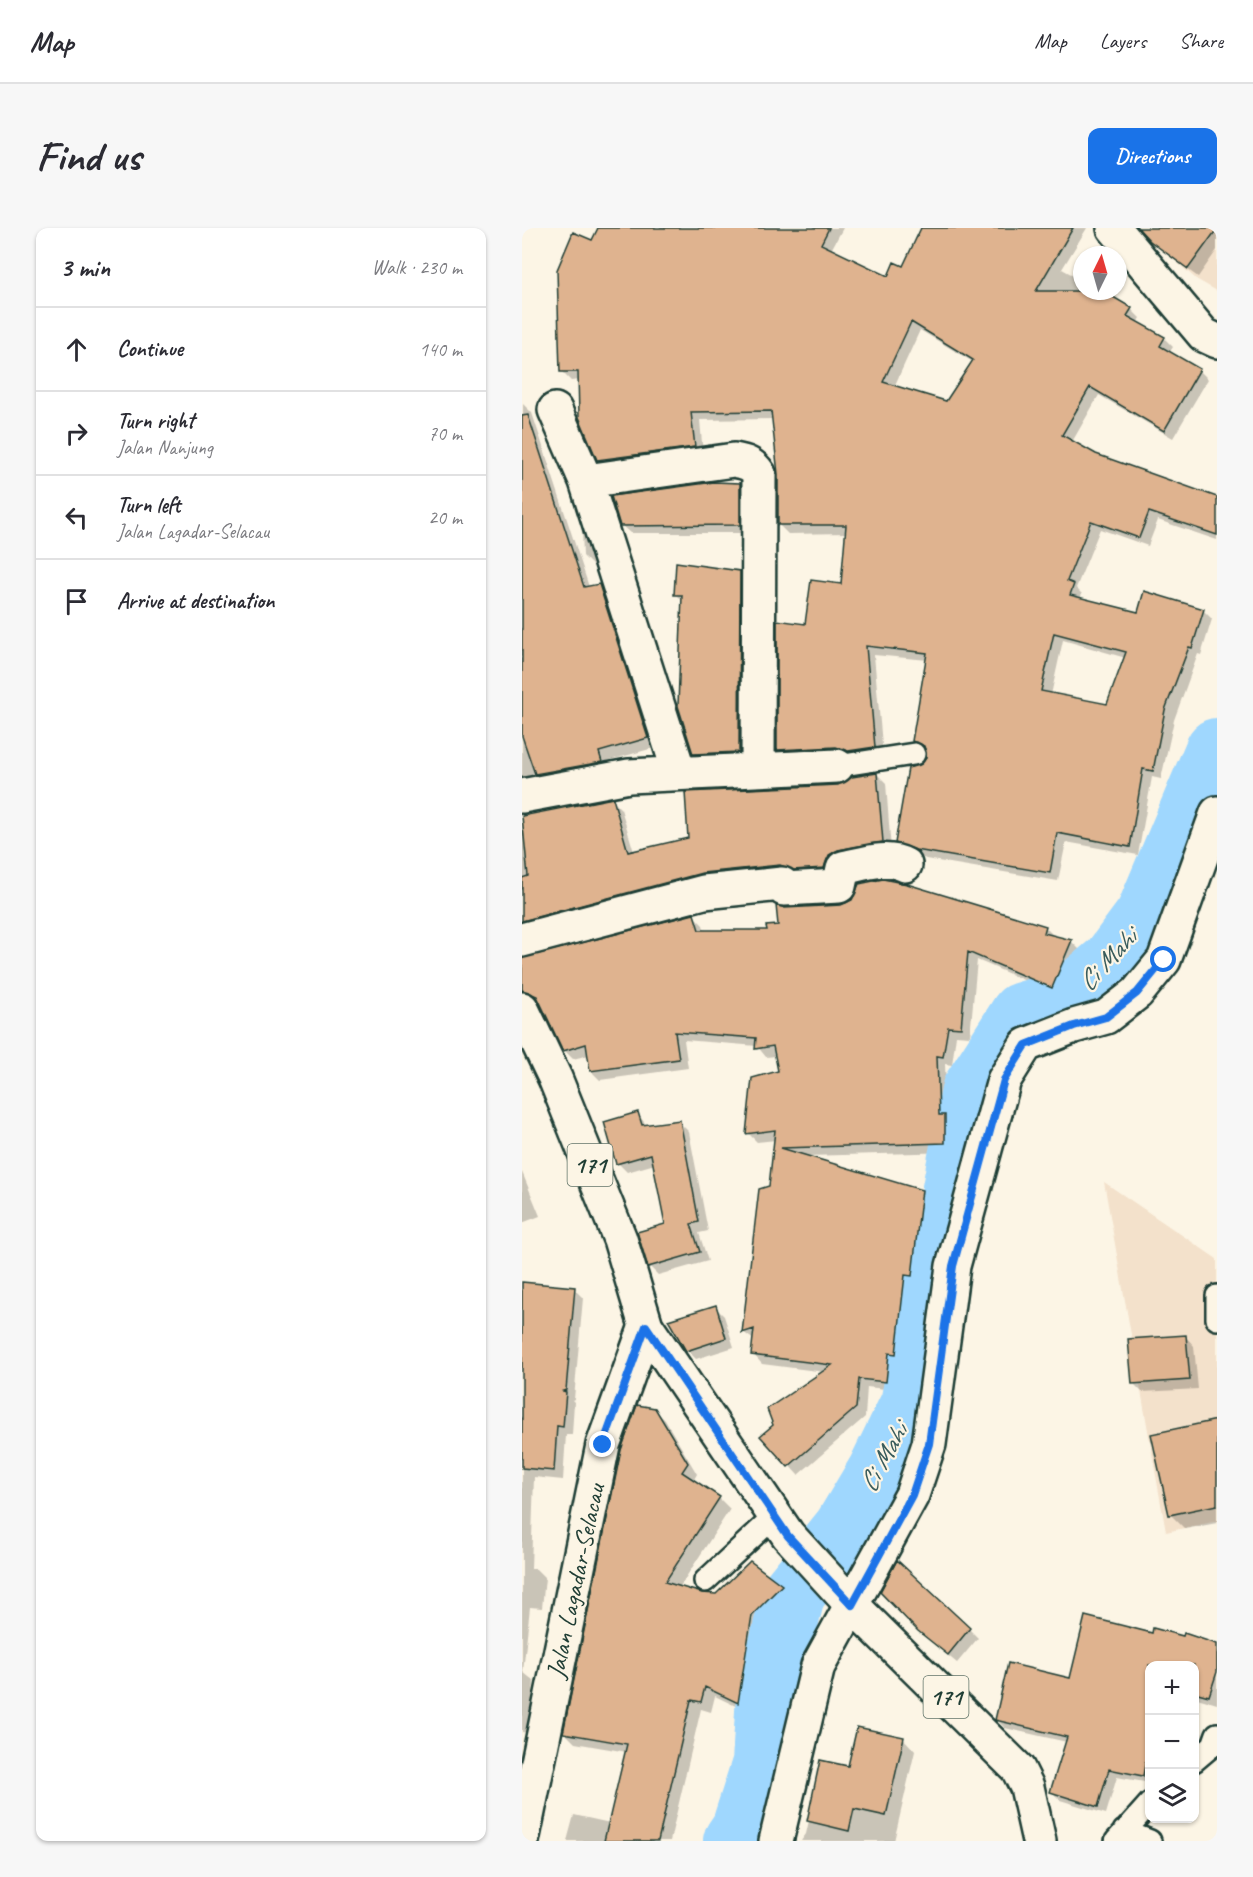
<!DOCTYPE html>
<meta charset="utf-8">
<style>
:root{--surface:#fff;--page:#f7f7f7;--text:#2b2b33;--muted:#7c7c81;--line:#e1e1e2;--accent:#1a73e8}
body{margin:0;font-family:Caveat,sans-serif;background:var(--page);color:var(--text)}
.controls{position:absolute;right:18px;bottom:18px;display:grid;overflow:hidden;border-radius:12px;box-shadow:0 2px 4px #0004}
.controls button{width:54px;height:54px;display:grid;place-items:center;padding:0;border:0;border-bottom:2px solid var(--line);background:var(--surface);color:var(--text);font:30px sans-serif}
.compass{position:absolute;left:551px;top:18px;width:54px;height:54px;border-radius:50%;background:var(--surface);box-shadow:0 2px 4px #0004;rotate:5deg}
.stop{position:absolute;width:18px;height:18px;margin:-14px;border:4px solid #1a73e8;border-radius:50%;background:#fff}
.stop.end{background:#1a73e8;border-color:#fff;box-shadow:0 2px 6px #0008}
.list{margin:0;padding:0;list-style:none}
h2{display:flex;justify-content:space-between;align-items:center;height:78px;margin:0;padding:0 24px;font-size:26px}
h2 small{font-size:20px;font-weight:400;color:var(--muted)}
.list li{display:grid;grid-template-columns:39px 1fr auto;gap:18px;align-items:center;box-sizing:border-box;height:84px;padding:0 24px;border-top:2px solid var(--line)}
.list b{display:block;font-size:22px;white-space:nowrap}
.list p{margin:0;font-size:20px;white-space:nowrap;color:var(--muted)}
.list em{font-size:20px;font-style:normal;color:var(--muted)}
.icon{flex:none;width:33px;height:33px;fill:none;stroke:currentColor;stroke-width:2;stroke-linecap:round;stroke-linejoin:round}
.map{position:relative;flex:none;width:695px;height:1613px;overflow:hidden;border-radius:12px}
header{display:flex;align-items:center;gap:36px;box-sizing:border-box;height:84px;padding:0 30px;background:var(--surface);border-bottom:2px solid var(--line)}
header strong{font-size:28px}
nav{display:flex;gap:33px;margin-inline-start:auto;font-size:21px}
.intro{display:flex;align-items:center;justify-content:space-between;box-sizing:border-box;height:144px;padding:0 36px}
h1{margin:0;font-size:42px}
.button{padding:15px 27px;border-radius:12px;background:var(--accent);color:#fff;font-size:21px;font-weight:700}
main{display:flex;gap:36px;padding:0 36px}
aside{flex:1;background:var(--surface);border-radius:12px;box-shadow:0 2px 4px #0004}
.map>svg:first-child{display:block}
</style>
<header>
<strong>Map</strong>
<nav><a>Map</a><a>Layers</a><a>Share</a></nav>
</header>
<div class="intro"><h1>Find us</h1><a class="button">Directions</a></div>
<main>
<aside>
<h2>3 min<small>Walk · 230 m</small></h2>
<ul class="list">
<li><svg class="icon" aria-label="ahead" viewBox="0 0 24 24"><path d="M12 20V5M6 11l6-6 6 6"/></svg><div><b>Continue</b></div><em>140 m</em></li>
<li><svg class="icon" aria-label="right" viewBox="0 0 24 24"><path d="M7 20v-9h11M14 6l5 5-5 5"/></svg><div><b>Turn right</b><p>Jalan Nanjung</p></div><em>70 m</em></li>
<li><svg class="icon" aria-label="left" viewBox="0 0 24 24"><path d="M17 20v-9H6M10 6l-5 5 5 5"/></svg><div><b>Turn left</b><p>Jalan Lagadar-Selacau</p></div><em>20 m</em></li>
<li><svg class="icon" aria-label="arrive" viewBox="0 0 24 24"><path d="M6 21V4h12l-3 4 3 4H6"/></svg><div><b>Arrive at destination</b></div></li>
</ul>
</aside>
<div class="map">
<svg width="695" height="1613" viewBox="0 0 695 1613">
<rect width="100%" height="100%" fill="#fcf5e5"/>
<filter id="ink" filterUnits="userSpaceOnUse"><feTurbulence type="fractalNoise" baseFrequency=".0167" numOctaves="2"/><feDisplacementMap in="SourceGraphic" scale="12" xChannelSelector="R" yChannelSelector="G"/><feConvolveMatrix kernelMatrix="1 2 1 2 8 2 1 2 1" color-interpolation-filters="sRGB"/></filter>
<g filter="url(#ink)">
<path fill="#f3e1cb" d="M 616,0 L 695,0 L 695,63 L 674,51 Z
M 582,954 L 695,1031 L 695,1293 L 644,1304 Z"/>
<path fill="#0003" fill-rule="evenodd" d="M 78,0 L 321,0 L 309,22 L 366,50 L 382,40 L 401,0 L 565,0 L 540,41 L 560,52 L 560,63 L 578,63 L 609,81 L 618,90 L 615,95 L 642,110 L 651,119 L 647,125 L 677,142 L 686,151 L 651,210 L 577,167 L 550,214 L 573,227 L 695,271 L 695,312 L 636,292 L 626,318 L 578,301 L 554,360 L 560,366 L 558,371 L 617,386 L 681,382 L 690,391 L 679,427 L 676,426 L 652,492 L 639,551 L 630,549 L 616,627 L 544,614 L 536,653 L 404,631 L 384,623 L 375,614 L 400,538 L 406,530 L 404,523 L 392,513 L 406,432 L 352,427 L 361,528 L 265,530 L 256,522 L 284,398 L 321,358 L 325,305 L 266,306 L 257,297 L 257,246 L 252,191 L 178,192 L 181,227 L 86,241 L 77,232 L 57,152 L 49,153 L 40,144 L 71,14 ZM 398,102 L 451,134 L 425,175 L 372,159 ZM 541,412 L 604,430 L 586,478 L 529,467 Z
M 623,0 L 695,0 L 695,22 L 676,49 L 639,22 L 629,12 Z
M 1,176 L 10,185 L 67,359 L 77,358 L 86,367 L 135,519 L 85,533 L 88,543 L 0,562 Z
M 218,256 L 226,264 L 226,305 L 108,305 L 99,297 Z
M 60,302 L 67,309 L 76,337 L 70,337 L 61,328 Z
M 217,344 L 226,353 L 225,532 L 181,534 L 172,525 L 161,373 L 154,366 Z
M 355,546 L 364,555 L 369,623 L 311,649 L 0,705 L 0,588 L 90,572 L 99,581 L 112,624 L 168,611 Z
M 263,681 L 523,699 L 532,708 L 549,713 L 558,722 L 539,768 L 455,732 L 448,808 L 434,807 L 430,837 L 423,836 L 425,892 L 431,898 L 432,924 L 284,928 L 399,963 L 408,972 L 399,1056 L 392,1055 L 383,1134 L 376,1134 L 373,1162 L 345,1159 L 343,1189 L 276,1247 L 240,1208 L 303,1144 L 240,1136 L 231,1126 L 232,1112 L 221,1104 L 249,959 L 254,912 L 235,914 L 226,905 L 258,844 L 254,828 L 244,829 L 235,818 L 162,812 L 166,840 L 78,852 L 69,843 L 67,827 L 51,831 L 42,822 L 19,774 L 0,766 L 0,732 L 172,688 L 181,697 L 183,704 L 247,703 L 257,698 Z
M 116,886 L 125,898 L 158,895 L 167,904 L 186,1003 L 177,1005 L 186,1033 L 136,1047 L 127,1038 L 145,997 L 133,936 L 105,944 L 96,935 Z
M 0,944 L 18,988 L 0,995 Z
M 0,1056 L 52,1061 L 61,1070 L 52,1171 L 50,1172 L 52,1174 L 50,1207 L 44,1207 L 41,1252 L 12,1249 L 9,1341 L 14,1341 L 23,1350 L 20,1380 L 8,1379 L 1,1444 L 12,1453 L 7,1505 L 0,1504 Z
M 193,1079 L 202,1088 L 212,1119 L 174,1131 L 165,1122 Z
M 664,1109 L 672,1118 L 676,1161 L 620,1164 L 611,1155 Z
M 132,1181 L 143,1192 L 175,1246 L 171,1253 L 197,1270 L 208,1281 L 157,1360 L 195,1368 L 259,1358 L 269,1368 L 240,1398 L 226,1484 L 193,1468 L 189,1484 L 179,1481 L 148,1613 L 45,1613 L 52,1587 L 88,1595 L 105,1524 L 53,1515 L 43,1505 Z
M 695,1194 L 695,1295 L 663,1301 L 648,1286 L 631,1207 Z
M 360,1363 L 447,1401 L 456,1410 L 435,1435 L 407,1412 Z
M 631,1407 L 662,1410 L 663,1407 L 695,1417 L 695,1476 L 672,1469 L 672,1438 L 628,1438 L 628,1555 L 595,1549 L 584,1586 L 538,1572 L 530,1564 L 545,1514 L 483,1500 L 475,1492 Z
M 381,1510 L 393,1523 L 372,1613 L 279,1613 L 284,1606 L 300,1534 L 327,1540 Z"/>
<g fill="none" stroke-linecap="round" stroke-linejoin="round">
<path stroke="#9fd7fe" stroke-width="64" d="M 213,1613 L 221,1601 L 242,1535 L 246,1467 L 272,1364 L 323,1301 L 357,1244 L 390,1176 L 451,863 L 500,786 L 546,772 L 590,735 L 625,688 L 695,522"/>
</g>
<path fill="#dfb38f" stroke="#1f3d34" stroke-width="1.5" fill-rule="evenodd" d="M 76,0 L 307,0 L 299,16 L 366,48 L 372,34 L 381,38 L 399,0 L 551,0 L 514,63 L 581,63 L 610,80 L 605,88 L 643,109 L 638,118 L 678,141 L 642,203 L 568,159 L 540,207 L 574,226 L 695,269 L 695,307 L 627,284 L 617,310 L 569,293 L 545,353 L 552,356 L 548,367 L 616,384 L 622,363 L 682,381 L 670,420 L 667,419 L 643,482 L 631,543 L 621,541 L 608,619 L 535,605 L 528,645 L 394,622 L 373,615 L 386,540 L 399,536 L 404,530 L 402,518 L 390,513 L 405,425 L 344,418 L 353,519 L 326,523 L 314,519 L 255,522 L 255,392 L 283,396 L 289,352 L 319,356 L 324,297 L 256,297 L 256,246 L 249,183 L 169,184 L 173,219 L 75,232 L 57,189 L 56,144 L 38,144 L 35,42 L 51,4 L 70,12 ZM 389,94 L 451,132 L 424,173 L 361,154 ZM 532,405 L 604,424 L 585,476 L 519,463 Z
M 616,0 L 695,0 L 695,1 L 666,41 L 628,13 Z
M 6,187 L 62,359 L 77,356 L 126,510 L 77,524 L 80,534 L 13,546 L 0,508 L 0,188 Z
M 192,254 L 218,255 L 218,297 L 98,298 L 89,268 Z
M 154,334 L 218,343 L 217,524 L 171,526 L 156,478 L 160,367 L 152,367 Z
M 355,545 L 361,614 L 316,622 L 307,627 L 302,640 L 271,642 L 258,637 L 180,645 L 0,693 L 0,650 L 6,648 L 0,588 L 91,570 L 106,624 L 166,610 L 163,564 L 316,557 L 330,549 Z
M 361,651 L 385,656 L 524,698 L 522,705 L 550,712 L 530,760 L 446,724 L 439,800 L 426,799 L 421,829 L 415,828 L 417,887 L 423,887 L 423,915 L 259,920 L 400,962 L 390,1048 L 383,1047 L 374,1126 L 367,1125 L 364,1154 L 337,1151 L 334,1180 L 266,1239 L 238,1208 L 251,1197 L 245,1181 L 310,1137 L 229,1127 L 232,1101 L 220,1105 L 237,961 L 247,958 L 253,902 L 224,906 L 230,850 L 256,843 L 251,818 L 233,821 L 234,810 L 153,804 L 157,831 L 68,843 L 64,816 L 41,823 L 15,768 L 0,762 L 0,730 L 172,686 L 177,702 L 245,702 L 244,698 L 256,697 L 254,677 L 263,680 L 319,677 L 330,672 L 337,656 Z
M 116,884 L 120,897 L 158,892 L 177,994 L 169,996 L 178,1024 L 126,1039 L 115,1004 L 143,996 L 129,926 L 94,936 L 82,894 Z
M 0,1054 L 53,1059 L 44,1162 L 41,1163 L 44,1164 L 41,1199 L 35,1198 L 32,1243 L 0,1240 Z
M 194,1077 L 204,1110 L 164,1123 L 146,1092 Z
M 664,1107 L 668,1152 L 610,1156 L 606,1111 Z
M 115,1177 L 133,1180 L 166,1235 L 160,1244 L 198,1269 L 143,1354 L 180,1365 L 194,1366 L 228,1333 L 260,1357 L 230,1387 L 216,1475 L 183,1459 L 179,1474 L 169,1472 L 136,1613 L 82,1613 L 105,1516 L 41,1505 L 99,1222 Z
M 695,1192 L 695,1277 L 647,1287 L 629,1206 Z
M 375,1332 L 448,1400 L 426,1427 L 396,1403 L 358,1364 Z
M 563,1388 L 630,1405 L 631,1400 L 661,1408 L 662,1405 L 695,1416 L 695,1444 L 687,1468 L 672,1464 L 672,1437 L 627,1437 L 627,1515 L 621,1548 L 587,1541 L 576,1579 L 528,1564 L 545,1509 L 473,1492 L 486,1435 L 548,1450 Z
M 335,1499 L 382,1509 L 364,1588 L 332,1581 L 327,1603 L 285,1593 L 298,1532 L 326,1538 Z"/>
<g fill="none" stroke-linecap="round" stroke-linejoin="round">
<defs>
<path id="service" d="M 315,538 L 392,526
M 695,1068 L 695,1091
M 183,1353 L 253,1288
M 672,1533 L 691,1517 L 695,1506
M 602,1603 L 628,1613
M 594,1613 L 628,1575"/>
<path id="minor" d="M 33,182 L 64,253 L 157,544
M 64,253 L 212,232 C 223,234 231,236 237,246 L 236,541
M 0,568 L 107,548 L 315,538
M 0,712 L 182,664 L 260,656 L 262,661 L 317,658 L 321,640 C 341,636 364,627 383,637
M 254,1613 L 296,1438 L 390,1267 L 407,1216 L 431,1038 L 482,852 L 504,817 L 552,798 L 584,789 L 615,765 L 642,732 L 695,585"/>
<path id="tertiary" d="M 592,0 L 682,107 L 695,113
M 0,1613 L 81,1217 L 124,1098"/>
<path id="primary" d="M 0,781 L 33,850 L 98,1011 L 124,1098 L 266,1307 L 330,1377 L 496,1541 L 505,1559 L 517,1613"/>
</defs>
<use href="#service" stroke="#1f3d34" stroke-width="26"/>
<use href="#minor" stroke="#1f3d34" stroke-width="38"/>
<use href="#tertiary" stroke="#1f3d34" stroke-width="38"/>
<use href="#primary" stroke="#1f3d34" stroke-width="38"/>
<use href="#service" stroke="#fcf5e5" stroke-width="21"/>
<use href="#minor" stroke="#fcf5e5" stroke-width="33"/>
<use href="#tertiary" stroke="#fcf5e5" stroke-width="33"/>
<use href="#primary" stroke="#fcf5e5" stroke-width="33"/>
</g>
</g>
<g fill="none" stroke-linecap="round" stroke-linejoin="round" filter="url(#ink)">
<path stroke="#1a73e8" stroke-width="8" d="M 81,1217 L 124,1098 L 266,1308 L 330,1377 L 390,1267 L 407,1216 L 431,1038 L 482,852 L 504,817 L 552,798 L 584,789 L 615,765 L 642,732"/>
</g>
<g text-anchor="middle" stroke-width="4.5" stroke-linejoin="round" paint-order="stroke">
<g fill="#fcf5e5" stroke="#617469" stroke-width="1.5">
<rect x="45.5" y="916" width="45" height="42" rx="4.5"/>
<rect x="401.5" y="1448" width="45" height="42" rx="4.5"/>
</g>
<g font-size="24" font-weight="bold" fill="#1f3d34">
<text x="68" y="945">171</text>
<text x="424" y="1477">171</text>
</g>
<g font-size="26" fill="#1f3d34" stroke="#fcf5e5">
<text transform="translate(53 1353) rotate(-78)" y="9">Jalan Lagadar-Selacau</text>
</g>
<g font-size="27" font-style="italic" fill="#395c5c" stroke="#fcf5e5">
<text transform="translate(585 732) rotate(-47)" y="9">Ci Mahi</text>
<text transform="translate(361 1230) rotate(-61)" y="9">Ci Mahi</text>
</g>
</g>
</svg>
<div class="controls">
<button>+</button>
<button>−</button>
<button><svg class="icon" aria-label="layers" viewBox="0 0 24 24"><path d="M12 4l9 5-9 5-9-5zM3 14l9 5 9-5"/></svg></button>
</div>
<svg class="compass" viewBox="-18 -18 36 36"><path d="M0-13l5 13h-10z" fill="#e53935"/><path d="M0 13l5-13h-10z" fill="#7c7c81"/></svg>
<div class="stop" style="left:642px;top:732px"></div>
<div class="stop end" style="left:81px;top:1217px"></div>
</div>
</main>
